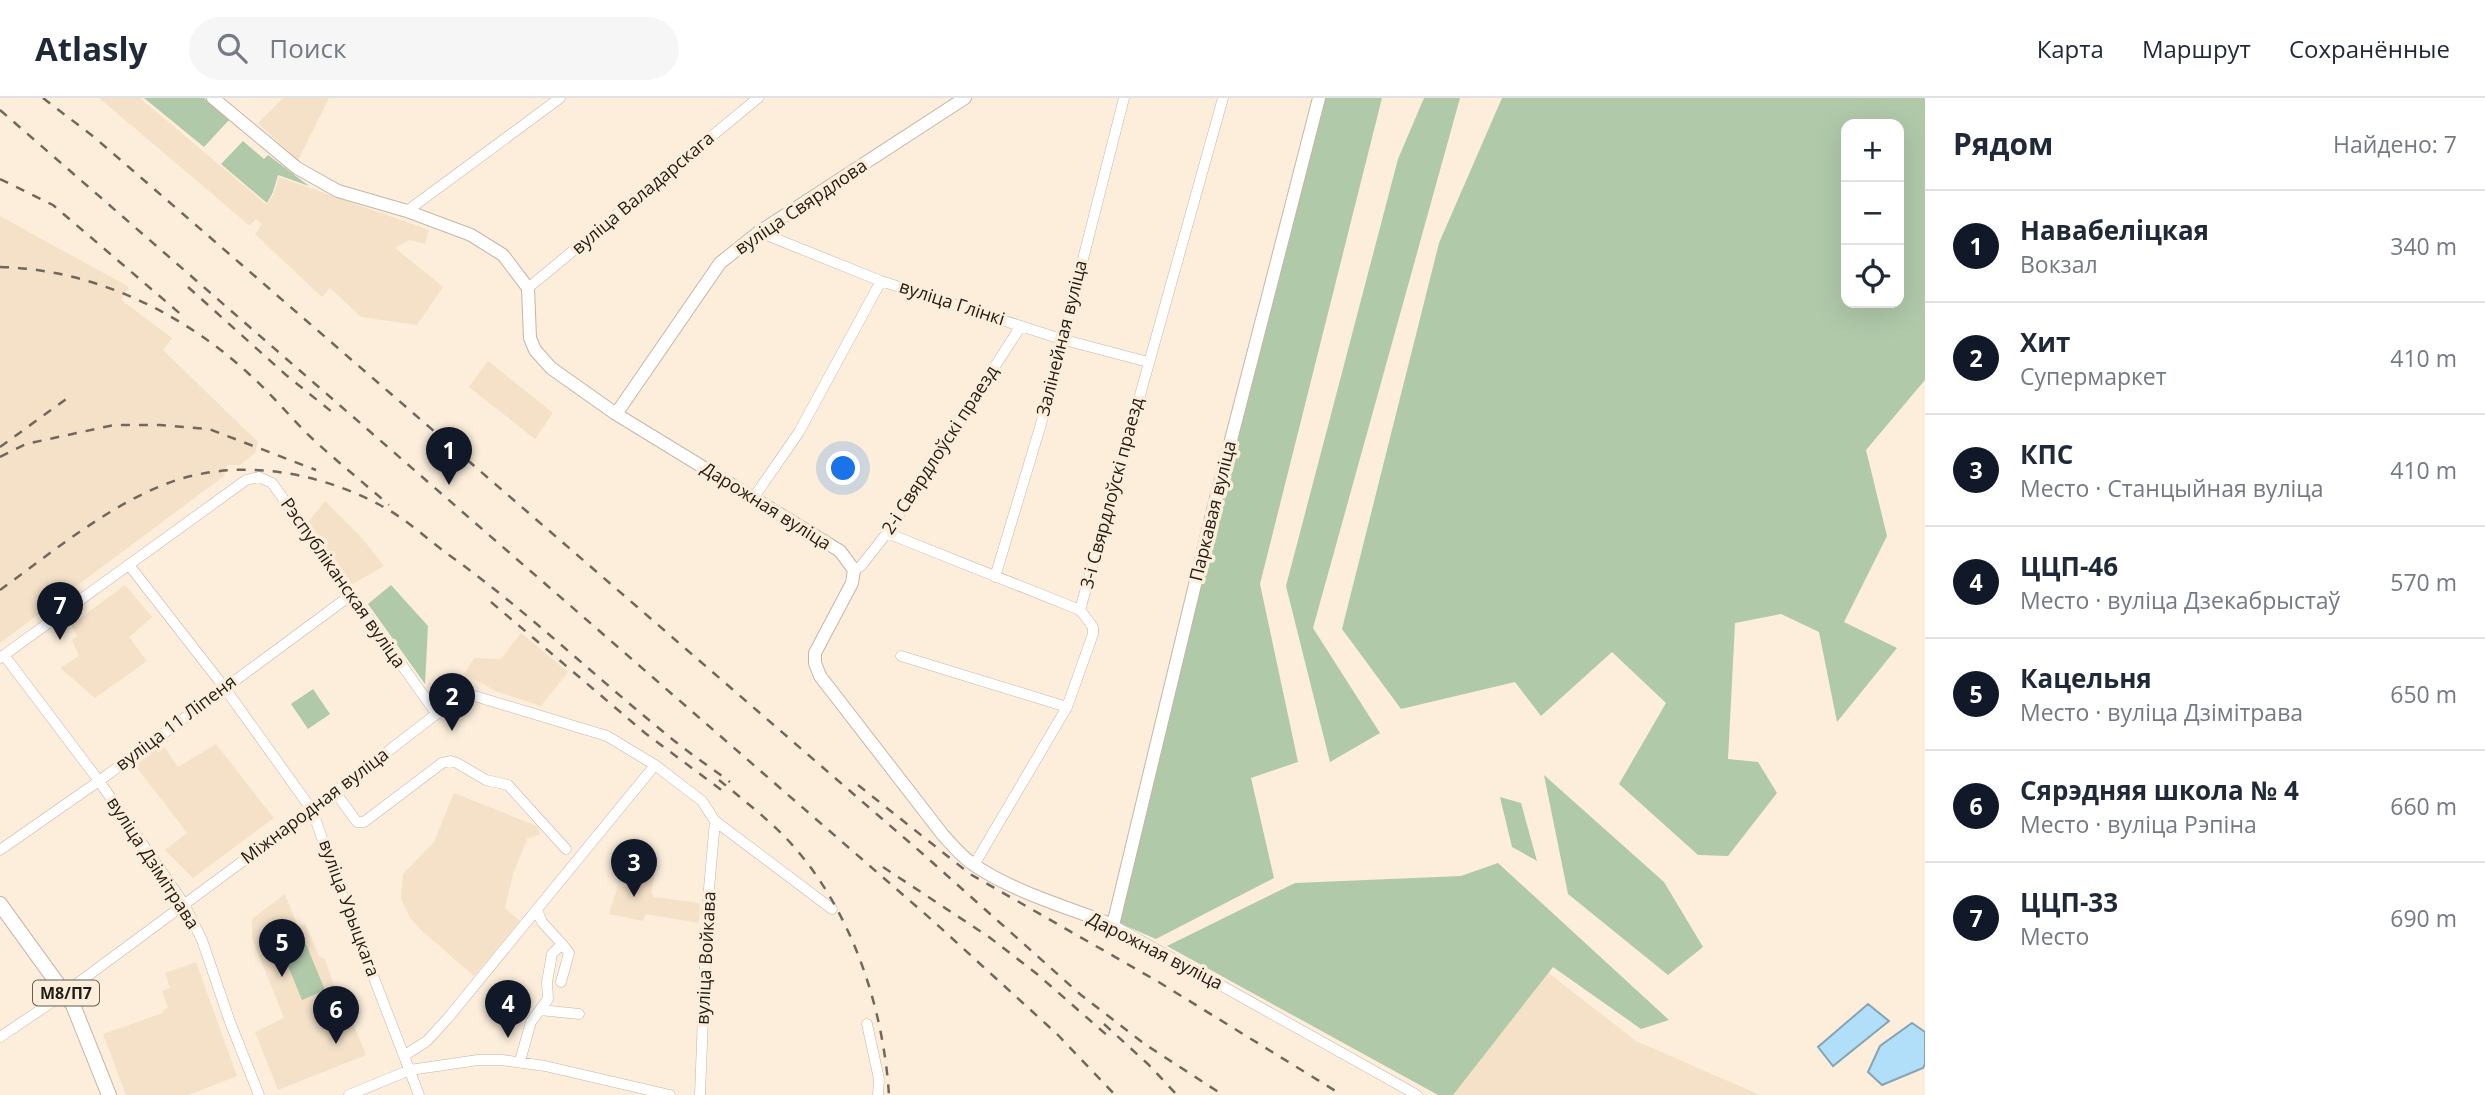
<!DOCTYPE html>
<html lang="ru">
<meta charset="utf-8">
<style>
:root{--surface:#fff;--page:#f6f6f7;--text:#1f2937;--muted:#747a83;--line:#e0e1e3;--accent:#111827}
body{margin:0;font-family:"Open Sans",sans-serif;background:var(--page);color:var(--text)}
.controls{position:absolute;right:21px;top:21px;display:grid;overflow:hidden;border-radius:14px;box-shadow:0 7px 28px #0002}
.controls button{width:63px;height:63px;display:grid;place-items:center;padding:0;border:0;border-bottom:2px solid var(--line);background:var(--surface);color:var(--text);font:35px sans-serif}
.you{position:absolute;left:844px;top:371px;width:24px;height:24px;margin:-18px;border:5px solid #fff;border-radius:50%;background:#1a73e8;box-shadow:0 0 0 10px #1a73e833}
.badge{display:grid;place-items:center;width:46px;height:46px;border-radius:50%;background:var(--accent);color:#fff;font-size:23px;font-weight:700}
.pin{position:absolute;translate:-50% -58px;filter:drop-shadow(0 2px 4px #0008)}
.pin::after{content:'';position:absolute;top:37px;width:24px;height:21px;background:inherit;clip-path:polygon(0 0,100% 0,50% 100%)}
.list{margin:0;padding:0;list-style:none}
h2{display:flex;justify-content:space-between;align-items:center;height:91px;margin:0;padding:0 28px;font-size:30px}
h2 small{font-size:23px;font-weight:400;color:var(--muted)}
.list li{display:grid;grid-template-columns:46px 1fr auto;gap:21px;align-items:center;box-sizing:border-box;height:112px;padding:0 28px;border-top:2px solid var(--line)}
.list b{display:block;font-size:26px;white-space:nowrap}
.list p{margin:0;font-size:23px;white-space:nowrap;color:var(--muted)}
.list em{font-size:23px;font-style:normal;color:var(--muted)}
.icon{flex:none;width:38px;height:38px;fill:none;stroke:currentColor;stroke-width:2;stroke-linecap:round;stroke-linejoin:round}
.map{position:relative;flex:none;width:1925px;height:997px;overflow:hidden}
header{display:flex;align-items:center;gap:42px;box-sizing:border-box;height:98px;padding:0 35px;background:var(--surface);border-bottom:2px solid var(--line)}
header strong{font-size:33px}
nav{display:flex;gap:38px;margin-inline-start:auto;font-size:24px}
.search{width:490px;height:63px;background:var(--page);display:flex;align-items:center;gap:18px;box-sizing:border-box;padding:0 24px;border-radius:38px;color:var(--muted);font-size:26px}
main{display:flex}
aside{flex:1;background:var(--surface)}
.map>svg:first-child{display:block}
</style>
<header>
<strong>Atlasly</strong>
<div class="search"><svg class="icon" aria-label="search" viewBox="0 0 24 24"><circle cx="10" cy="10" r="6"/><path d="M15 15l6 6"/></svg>Поиск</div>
<nav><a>Карта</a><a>Маршрут</a><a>Сохранённые</a></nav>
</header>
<main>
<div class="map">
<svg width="1925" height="997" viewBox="0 0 1925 997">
<rect width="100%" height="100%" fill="#fceedb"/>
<path fill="#f4e1c8" d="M 99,0 L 140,0 L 267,107 L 274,95 L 279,79 L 429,132 L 425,146 L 409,142 L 395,150 L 443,189 L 417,227 L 361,219 L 330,190 L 322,199 L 255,136 L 262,126 L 256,121 L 250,128 Z
M 283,0 L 329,0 L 298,62 L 258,25 Z
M 0,118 L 129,189 L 121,202 L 172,240 L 163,252 L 258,344 L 255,355 L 240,367 L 227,367 L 224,378 L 0,545 Z
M 488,263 L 553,315 L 535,341 L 469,289 Z
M 325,403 L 362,440 L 384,468 L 351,487 L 308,424 Z
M 125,487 L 152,519 L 129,539 L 147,563 L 95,600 L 60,570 L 79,558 L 72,542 L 77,538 L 71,527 Z
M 521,535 L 568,574 L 541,608 L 498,594 L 464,576 L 474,560 L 501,561 Z
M 216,646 L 274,720 L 193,780 L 165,752 L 187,735 L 135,667 L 163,647 L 178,669 Z
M 454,695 L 537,728 L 540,736 L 527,741 L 513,776 L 505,810 L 520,823 L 474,878 L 421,832 L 410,820 L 401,801 L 403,776 L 434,744 Z
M 637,770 L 655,777 L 651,793 L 654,799 L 700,805 L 699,825 L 646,816 L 643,823 L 609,816 L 618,788 L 627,789 Z
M 285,796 L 298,829 L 305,826 L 319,858 L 325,861 L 336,894 L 342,897 L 366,957 L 278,992 L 255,934 L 284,920 L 252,840 L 252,821 Z
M 196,864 L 237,978 L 188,997 L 126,997 L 103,936 L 163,915 L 163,912 L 168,910 L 162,893 L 170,890 L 165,875 Z
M 1546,873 L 1636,943 L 1760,997 L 1453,997 Z"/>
<path fill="#b0c9a9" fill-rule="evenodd" d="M 144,0 L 204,0 L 229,22 L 204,49 Z
M 1323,0 L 1382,0 L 1260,486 L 1298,664 L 1251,680 L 1274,780 L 1156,841 L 1119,825 L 1233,351 Z
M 1424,0 L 1460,0 L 1313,530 L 1380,635 L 1330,664 L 1286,488 L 1398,61 Z
M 1502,0 L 1925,0 L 1925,282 L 1866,352 L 1887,438 L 1844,524 L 1897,550 L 1837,624 L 1819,534 L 1781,516 L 1735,525 L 1728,661 L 1758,664 L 1777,695 L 1728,758 L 1698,757 L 1619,686 L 1666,605 L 1612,554 L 1541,618 L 1515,584 L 1401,611 L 1342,531 L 1439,145 ZM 1846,26 L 1899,26 L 1899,205 L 1846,205 Z
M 243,43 L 264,61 L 268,57 L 309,88 L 278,77 L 273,94 L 267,105 L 221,66 Z
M 391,487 L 428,528 L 425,586 L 368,506 Z
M 313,591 L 330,616 L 308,631 L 291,606 Z
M 1544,677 L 1664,784 L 1703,849 L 1668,877 L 1568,796 Z
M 1500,699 L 1521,705 L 1537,763 L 1512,749 Z
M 1498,765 L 1669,922 L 1641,931 L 1553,869 L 1453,997 L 1438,997 L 1167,848 L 1295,785 L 1461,778 Z
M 305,844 L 325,892 L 302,902 L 282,853 Z"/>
<path fill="#b1def8" stroke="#86a4b4" stroke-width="2" d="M 1868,906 L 1889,923 L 1833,968 L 1818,949 Z
M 1912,925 L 1925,934 L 1925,966 L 1923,970 L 1882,987 L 1868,974 L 1880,948 Z"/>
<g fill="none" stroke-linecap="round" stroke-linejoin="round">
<defs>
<path id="minor" d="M 407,113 L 560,0
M 759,134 L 881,183 L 1061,241 L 1148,264
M 528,190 L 758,0
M 754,399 L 799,334 L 881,183
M 887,435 L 1080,512
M 129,467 L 224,589 L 312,712 L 347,810 L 419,997
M 854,472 L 861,468 L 887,435 L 1021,228
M 995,479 L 1041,326 L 1124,0
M 4,557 L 99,683 L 184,806 L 202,842 L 230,924 L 259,997
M 901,558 L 1067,609
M 0,560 L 246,382 L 259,379 L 272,385 L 436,615
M 335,694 L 357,724 L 364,724 L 442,665 L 450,663 L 457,665 L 486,682 L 508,687 L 566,751
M 0,752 L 99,683 L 351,497
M 974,767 L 1067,609 L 1093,536 L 1093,529 L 1080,512 L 1223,0
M 1113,827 L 1417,997
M 561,884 L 569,855 L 562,846
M 540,912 L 579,916
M 867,926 L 879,981 L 878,997
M 0,939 L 55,902 L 312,712 L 457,600 L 468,596 L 607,638 L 655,667 L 702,703 L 715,723 L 832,811
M 405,957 L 427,943 L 448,920 L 655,667
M 520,963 L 531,924 L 548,901 L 547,884 L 552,856 L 562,846 L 542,824 L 537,812
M 349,997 L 410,972 L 478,962 L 502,962 L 545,968 L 670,997
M 700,997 L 707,813 L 715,723"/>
<path id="tertiary" d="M 213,0 L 297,70 L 338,93 L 407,113 L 471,137 L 503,157 L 528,190 L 530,240 L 535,252 L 551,270 L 616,316 L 840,453 L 854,472 L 852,485 L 815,555 L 815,565 L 820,578 L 943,737 C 953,748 962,759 974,767 C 1016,795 1067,809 1113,827 L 1213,412 L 1319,0
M 616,316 L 720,165 L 759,134 L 965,0"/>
<path id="primary" d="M 0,806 L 73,907 L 109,997"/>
</defs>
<use href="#minor" stroke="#c4b6a5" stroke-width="11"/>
<use href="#tertiary" stroke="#c4b6a5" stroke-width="14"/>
<use href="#primary" stroke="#c4b6a5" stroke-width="16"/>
<use href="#minor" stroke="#fff" stroke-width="10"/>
<use href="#tertiary" stroke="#fff" stroke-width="12"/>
<use href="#primary" stroke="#fff" stroke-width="14"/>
<path stroke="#70685d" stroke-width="2.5" stroke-dasharray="9 9" stroke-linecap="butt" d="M 43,0 L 94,39 L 924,757 L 1081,897 L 1146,947 L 1223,997
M 0,12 L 932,822 L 1058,937 L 1115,997
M 0,81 L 53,107 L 184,219
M 0,169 C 92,171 182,214 249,276 C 273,297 293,323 316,344 C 340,366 365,386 389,407
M 188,189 L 286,277 L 337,318
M 0,349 L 69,299
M 0,359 L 26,346 L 114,327 L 160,327 L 209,331 L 316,372
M 0,492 C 54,453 116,401 180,381 C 247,361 319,375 380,407 C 405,420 427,441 449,457 C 526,512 593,577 666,636 C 686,653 709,668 730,684
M 491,504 L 645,635 L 724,694
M 719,682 C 741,700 764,718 784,738 C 849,805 883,905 889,997
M 858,687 L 970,776 L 1157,883 L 1342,997
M 883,769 L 989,839 L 1037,876 L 1109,939
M 1104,926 L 1149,967 L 1177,997"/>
</g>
<g text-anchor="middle" stroke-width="7" stroke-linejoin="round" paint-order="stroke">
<rect fill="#fceedb" stroke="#635c51" stroke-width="2" x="33" y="882.5" width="66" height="25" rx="5"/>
<g font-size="16" font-weight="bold" fill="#221d16">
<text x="66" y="901">М8/П7</text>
</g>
<g font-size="18" fill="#221d16" stroke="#fceedb">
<text transform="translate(643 95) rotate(-40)" y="6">вуліца Валадарскага</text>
<text transform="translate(801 109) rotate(-34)" y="6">вуліца Свярдлова</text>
<text transform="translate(952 205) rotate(18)" y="6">вуліца Глінкі</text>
<text transform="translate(1062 240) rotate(-76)" y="6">Залінейная вуліца</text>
<text transform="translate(940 352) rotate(-57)" y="6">2-і Свярдлоўскі праезд</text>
<text transform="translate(1112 395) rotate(-75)" y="6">3-і Свярдлоўскі праезд</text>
<text transform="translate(766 408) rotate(32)" y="6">Дарожная вуліца</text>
<text transform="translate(1213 413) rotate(-76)" y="6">Паркавая вуліца</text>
<text transform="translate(343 485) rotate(55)" y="6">Рэспубліканская вуліца</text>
<text transform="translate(176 625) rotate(-37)" y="6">вуліца 11 Ліпеня</text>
<text transform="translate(315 708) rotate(-37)" y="6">Міжнародная вуліца</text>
<text transform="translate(153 765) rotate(57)" y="6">вуліца Дзімітрава</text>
<text transform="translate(349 810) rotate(70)" y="6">вуліца Урыцкага</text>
<text transform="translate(1155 853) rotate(27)" y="6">Дарожная вуліца</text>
<text transform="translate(706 860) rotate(-87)" y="6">вуліца Войкава</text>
</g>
</g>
</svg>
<div class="controls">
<button>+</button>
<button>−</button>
<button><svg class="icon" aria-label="locate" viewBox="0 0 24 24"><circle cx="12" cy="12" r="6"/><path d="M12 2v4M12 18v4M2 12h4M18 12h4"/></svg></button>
</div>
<div class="you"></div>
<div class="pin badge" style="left:449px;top:387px">1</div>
<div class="pin badge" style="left:452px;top:633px">2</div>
<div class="pin badge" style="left:634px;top:799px">3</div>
<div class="pin badge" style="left:508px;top:940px">4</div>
<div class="pin badge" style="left:282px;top:879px">5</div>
<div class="pin badge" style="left:336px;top:946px">6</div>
<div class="pin badge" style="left:60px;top:542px">7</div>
</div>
<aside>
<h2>Рядом<small>Найдено: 7</small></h2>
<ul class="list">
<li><span class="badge">1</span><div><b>Навабеліцкая</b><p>Вокзал</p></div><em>340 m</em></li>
<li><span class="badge">2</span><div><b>Хит</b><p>Супермаркет</p></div><em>410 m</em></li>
<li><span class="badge">3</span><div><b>КПС</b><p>Место · Станцыйная вуліца</p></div><em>410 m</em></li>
<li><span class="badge">4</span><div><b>ЦЦП-46</b><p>Место · вуліца Дзекабрыстаў</p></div><em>570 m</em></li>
<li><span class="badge">5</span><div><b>Кацельня</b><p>Место · вуліца Дзімітрава</p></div><em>650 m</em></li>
<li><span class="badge">6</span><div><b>Сярэдняя школа № 4</b><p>Место · вуліца Рэпіна</p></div><em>660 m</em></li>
<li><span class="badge">7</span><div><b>ЦЦП-33</b><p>Место</p></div><em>690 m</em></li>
</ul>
</aside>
</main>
